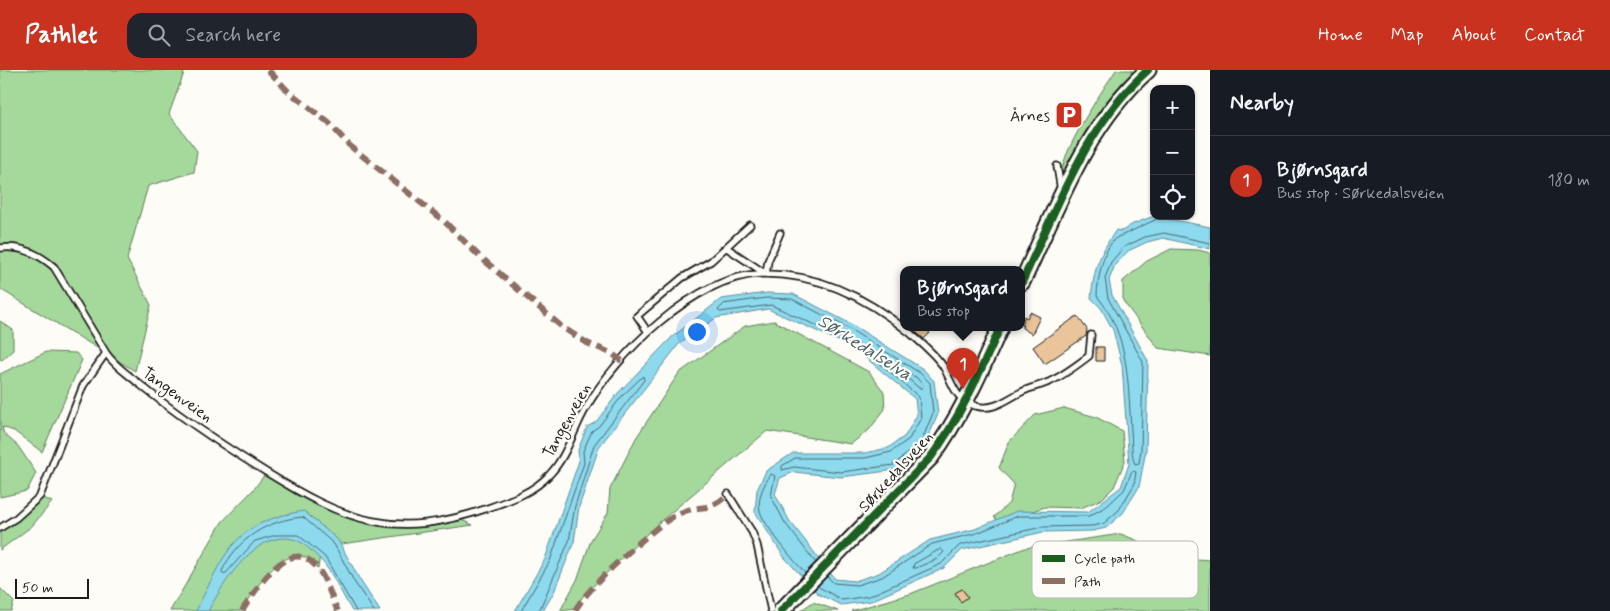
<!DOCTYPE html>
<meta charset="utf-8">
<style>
:root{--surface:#171b24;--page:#20242c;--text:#f1f3f6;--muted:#9ea1a6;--line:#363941;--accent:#c8321e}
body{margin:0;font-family:Mynerve,sans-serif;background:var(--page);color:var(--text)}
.controls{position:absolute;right:15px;top:15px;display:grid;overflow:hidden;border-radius:10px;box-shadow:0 1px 4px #0004}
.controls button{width:45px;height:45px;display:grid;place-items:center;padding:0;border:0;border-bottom:1px solid var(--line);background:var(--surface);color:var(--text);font:25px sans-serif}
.scale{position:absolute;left:15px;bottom:12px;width:74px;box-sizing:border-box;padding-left:5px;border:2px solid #1c1c1c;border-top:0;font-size:14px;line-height:18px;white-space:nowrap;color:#1c1c1c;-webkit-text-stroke:4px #fdfcf7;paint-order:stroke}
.you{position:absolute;left:696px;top:261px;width:18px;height:18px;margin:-12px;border:4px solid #fff;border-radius:50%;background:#1a73e8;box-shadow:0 0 0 8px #1a73e833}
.badge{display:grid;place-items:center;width:32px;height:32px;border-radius:50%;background:var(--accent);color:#fff;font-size:16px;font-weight:700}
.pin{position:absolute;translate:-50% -41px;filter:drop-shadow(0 1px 2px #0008)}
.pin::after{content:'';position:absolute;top:26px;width:18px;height:15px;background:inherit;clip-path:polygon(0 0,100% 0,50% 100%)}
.popup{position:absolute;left:900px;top:196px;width:125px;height:65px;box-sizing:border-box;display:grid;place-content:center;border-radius:10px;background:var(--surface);filter:drop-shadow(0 1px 4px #0005);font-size:16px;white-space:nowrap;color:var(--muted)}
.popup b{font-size:19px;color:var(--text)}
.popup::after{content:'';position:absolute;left:50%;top:100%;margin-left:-10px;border:10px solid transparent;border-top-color:var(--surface)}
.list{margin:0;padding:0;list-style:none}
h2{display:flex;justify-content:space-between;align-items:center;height:65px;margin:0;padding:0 20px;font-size:21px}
h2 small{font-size:16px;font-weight:400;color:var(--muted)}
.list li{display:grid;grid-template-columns:32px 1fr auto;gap:15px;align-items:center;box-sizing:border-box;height:90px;padding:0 20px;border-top:1px solid var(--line)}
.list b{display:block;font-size:19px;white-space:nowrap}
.list p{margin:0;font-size:16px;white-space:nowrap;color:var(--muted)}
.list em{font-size:16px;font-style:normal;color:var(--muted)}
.icon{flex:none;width:28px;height:28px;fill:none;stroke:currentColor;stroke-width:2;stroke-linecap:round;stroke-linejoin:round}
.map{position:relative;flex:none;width:1210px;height:541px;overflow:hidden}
header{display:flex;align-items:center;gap:30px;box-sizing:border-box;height:70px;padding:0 25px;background:var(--accent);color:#fff}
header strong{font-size:24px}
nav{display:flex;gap:28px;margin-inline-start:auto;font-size:18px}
.search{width:350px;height:45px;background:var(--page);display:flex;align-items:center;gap:12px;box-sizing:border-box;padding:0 18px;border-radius:15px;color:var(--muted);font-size:19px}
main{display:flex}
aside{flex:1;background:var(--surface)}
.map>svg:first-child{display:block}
</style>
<header>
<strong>Pathlet</strong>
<div class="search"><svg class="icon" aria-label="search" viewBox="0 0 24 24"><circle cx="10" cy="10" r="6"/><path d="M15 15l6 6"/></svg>Search here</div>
<nav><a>Home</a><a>Map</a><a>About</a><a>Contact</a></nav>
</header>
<main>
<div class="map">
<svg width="1210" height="541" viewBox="0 0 1210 541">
<rect width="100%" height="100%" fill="#fdfcf7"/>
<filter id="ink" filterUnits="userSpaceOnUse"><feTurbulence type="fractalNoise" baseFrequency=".02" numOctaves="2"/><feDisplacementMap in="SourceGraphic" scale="10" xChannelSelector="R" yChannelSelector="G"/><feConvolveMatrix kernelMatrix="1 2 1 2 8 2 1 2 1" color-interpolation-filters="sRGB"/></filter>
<g filter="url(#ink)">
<path fill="#a4d99b" stroke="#607a5c" d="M 0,0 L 185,0 L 169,44 L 197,81 L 194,102 L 148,116 L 127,189 L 151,235 L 135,301 L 0,219 Z
M 1116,0 L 1132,0 L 1129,9 L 1062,107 C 1057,88 1103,19 1116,0 Z
M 1171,179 L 1198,180 L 1210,183 L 1210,286 L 1158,278 L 1123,231 L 1123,211 L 1147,191 Z
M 0,251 L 13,260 L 13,280 L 2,290 L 0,289 Z
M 774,251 L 869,302 L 884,322 L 885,339 L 869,360 L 851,374 L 767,361 L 654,457 L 583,526 L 575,539 L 560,541 L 577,510 L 591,470 L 608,443 L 610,419 L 636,368 L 679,303 L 745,256 Z
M 46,282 L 76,283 L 82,290 L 42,382 L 14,361 L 2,357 L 4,364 L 18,376 L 36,403 L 27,421 L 0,427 L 0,304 Z
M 1064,338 L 1096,347 L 1122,361 L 1125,391 L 1114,417 L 1102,429 L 1081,438 L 1045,437 L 1026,443 L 1002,455 L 994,447 L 1009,433 L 1014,414 L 999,398 L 1009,372 L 1035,345 Z
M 265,404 L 296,425 L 352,450 L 386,457 L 459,449 L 473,455 L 321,477 L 318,499 C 315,496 311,490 307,488 C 279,476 253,523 242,541 L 170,541 L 222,452 L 254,419 Z
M 38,425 L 52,432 L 32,456 L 0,480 L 0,458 Z
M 1121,464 L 1136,470 L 1165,487 L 1210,490 L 1210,541 L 851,541 L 910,524 L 1025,478 Z
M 0,518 L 14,532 L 11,541 L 0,541 Z
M 813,532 L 838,541 L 800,541 Z"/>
<path fill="#8dd9ed" stroke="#608d99" d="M 1154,146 L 1210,157 L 1210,179 L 1163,168 L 1147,172 L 1128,181 L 1115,195 L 1109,210 L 1112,225 L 1148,291 L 1146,380 L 1139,417 L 1123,443 L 1106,458 L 1093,461 L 1043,462 L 962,480 L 944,498 L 871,531 L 841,535 L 818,524 L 784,487 L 755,442 L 757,420 L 766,401 L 793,383 L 865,383 L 888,378 L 905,366 L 917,345 L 915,329 L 854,278 L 768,239 L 716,248 L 679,274 L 599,377 L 579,437 L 574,472 L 554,522 L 543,541 L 515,541 L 545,489 L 579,391 L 578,380 L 587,357 L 596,352 L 618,323 L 672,267 L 721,229 L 767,223 L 793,224 L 851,254 L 923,299 L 934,311 L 938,344 L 926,373 L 896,400 L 841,407 L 794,402 L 780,408 L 775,424 L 789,450 L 835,509 L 855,511 L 879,503 L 930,470 L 975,459 L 1017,441 L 1088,442 L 1121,417 L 1129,394 L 1122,295 L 1113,260 L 1101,238 L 1091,228 C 1094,198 1099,185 1116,160 L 1122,161 L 1133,154 Z
M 304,441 L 338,470 L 360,510 L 380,541 L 352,541 C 342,525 333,503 320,489 C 315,484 303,472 296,470 C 256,457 224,513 208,541 L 196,541 C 225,483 233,452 304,441 Z"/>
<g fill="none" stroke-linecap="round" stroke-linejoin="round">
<path stroke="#496870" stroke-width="1" d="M 1159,146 L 1155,150 C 1143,155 1131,162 1120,166 C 1104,171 1097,212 1097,226 C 1129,264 1128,312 1131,360 C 1132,370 1131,386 1135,394 L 1139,393 L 1141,380 L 1143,292 L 1108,228 L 1105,208 L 1111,192 L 1124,177 L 1145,167 L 1164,163 L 1210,173
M 767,228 L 792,229 L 848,258 L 920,303 L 930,313 L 933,343 L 922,370 L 894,395 L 841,402 L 794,397 L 782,400 L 782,396 L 795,388 L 865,388 L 891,382 L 909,369 L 921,348 L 919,327 L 857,274 L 771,235 L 720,242 L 718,240 L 724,234 Z
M 905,303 L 916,307 L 923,315 L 922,318 L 919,318 L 906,307 Z
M 941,479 L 944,482 L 937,489 L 916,498 L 913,498 L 914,494 Z
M 805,503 C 795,492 763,454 760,441 C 757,428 764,414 771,404 L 775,406 L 771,426 L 785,453 L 816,493
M 817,516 L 842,530 L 869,526 L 941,494 L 960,475 L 1042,457 L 1092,456 L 1103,454 L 1119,440 L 1134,415 L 1136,402 L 1132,401 L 1124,420 L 1107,436 L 1089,446 L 1018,446 L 977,463 L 932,474 L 882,507 L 857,515 L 834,513 L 827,507
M 356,541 L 325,487 L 298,465 L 276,465 L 255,471 L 226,503 L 223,504 L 222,501 C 237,469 267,450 303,447 L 334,474 L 355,513 L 374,541
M 521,541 L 550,491 L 584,393 L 583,381 L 592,361 L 599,356 L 622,326 L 643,306 L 644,310 L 594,375 L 575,436 L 569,471 L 539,541"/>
</g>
<path fill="#eac49a" stroke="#1c1c1c" d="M 1030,242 L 1040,247 L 1032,264 L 1022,258 L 1024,246 L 1027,248 Z
M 1077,246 L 1087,259 L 1086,266 L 1045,294 L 1033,277 Z
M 911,258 L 924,258 L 930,263 L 924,269 Z
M 1096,277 L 1104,277 L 1104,291 L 1096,291 Z
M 962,519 L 968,527 L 961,532 L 955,523 Z"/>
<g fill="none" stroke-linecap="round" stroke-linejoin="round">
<defs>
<path id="service" d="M 1057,96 L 1061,120
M 0,178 C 21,175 39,184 54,197 L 106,283
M 727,178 L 766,204 L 768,191 L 780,163
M 648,262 L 637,246 L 682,208 L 711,191 L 750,155
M 728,424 L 752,462 L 757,475 L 771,541
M 0,458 L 16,448 L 40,426 L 83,316 L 106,283 C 114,295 126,303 137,312 C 177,345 222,375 266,402 C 345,451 395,471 488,438 C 511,430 534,422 550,404 C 567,386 573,361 585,340 C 615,285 695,206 760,204 C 817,202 866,227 909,262 C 920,272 934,283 943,296 C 953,313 954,330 976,336 C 995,342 1010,326 1026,320 C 1033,317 1042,315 1049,312 C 1063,306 1077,295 1089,286 L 1091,265"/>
<path id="tertiary" d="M 1022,212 C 1057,138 1085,56 1148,0
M 781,541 L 931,387 C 960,348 980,302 1000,258"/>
</defs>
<use href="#service" stroke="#1c1c1c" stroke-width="9"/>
<use href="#tertiary" stroke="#1c1c1c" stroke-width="19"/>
<use href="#service" stroke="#fdfcf7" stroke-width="5.5"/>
<use href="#tertiary" stroke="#fdfcf7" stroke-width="15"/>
<path stroke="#8d6e63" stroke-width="6" stroke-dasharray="12 6" stroke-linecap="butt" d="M 268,0 L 288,21 L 329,53 L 349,75 L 445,152 L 478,185 L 562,257 L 587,273 L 611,283 L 622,291
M 242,541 C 256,520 290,461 318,499 C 327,510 331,528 338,541
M 575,541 C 585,519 658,452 680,443 C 702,433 708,444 728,424"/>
<defs>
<path id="cycleway" d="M 1022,212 C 1057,138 1085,56 1148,0
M 781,541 L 931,387 C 960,348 980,302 1000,258"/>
</defs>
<use href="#cycleway" stroke="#fdfcf7" stroke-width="11"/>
<use href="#cycleway" stroke="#1b5e20" stroke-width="8"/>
</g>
</g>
<defs>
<symbol id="parking-square" viewBox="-11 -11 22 22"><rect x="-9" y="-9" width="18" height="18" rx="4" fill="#c8321e" stroke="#fdfcf7"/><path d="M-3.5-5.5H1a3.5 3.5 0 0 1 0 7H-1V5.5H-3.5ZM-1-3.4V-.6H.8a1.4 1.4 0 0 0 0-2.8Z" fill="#fff"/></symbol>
</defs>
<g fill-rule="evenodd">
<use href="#parking-square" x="1053" y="29" width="32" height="32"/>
</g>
<g text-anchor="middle" stroke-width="4.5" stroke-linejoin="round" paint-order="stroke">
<g font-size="16" fill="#1c1c1c" stroke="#fdfcf7" text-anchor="end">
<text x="1050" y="51">Årnes</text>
</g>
<g font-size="16" fill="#1c1c1c" stroke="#fdfcf7">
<text transform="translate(178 324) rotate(36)" y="6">Tangenveien</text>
<text transform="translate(566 350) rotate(-61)" y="6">Tangenveien</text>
<text transform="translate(895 401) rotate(-48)" y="6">Sørkedalsveien</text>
</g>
<g font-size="18" font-style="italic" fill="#445e65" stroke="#fdfcf7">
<text transform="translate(865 277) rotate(32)" y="6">Sørkedalselva</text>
</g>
</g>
<rect x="1032" y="471" width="166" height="57" rx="8" fill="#fdfcf7" stroke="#bab9b5" stroke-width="1"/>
<rect x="1042" y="485" width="23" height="7" fill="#1b5e20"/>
<rect x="1042" y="508" width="23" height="6" fill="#8d6e63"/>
<g font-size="14" fill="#1c1c1c">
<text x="1074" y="493">Cycle path</text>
<text x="1074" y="516">Path</text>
</g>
</svg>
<div class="controls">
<button>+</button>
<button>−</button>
<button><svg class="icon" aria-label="locate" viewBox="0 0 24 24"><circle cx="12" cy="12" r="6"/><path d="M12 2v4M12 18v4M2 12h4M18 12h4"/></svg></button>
</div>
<div class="scale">50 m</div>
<div class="you"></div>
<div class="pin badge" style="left:963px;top:319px">1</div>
<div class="popup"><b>Bjørnsgard</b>Bus stop</div>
</div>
<aside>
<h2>Nearby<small></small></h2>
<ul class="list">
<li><span class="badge">1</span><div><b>Bjørnsgard</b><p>Bus stop · Sørkedalsveien</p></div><em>180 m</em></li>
</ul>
</aside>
</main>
